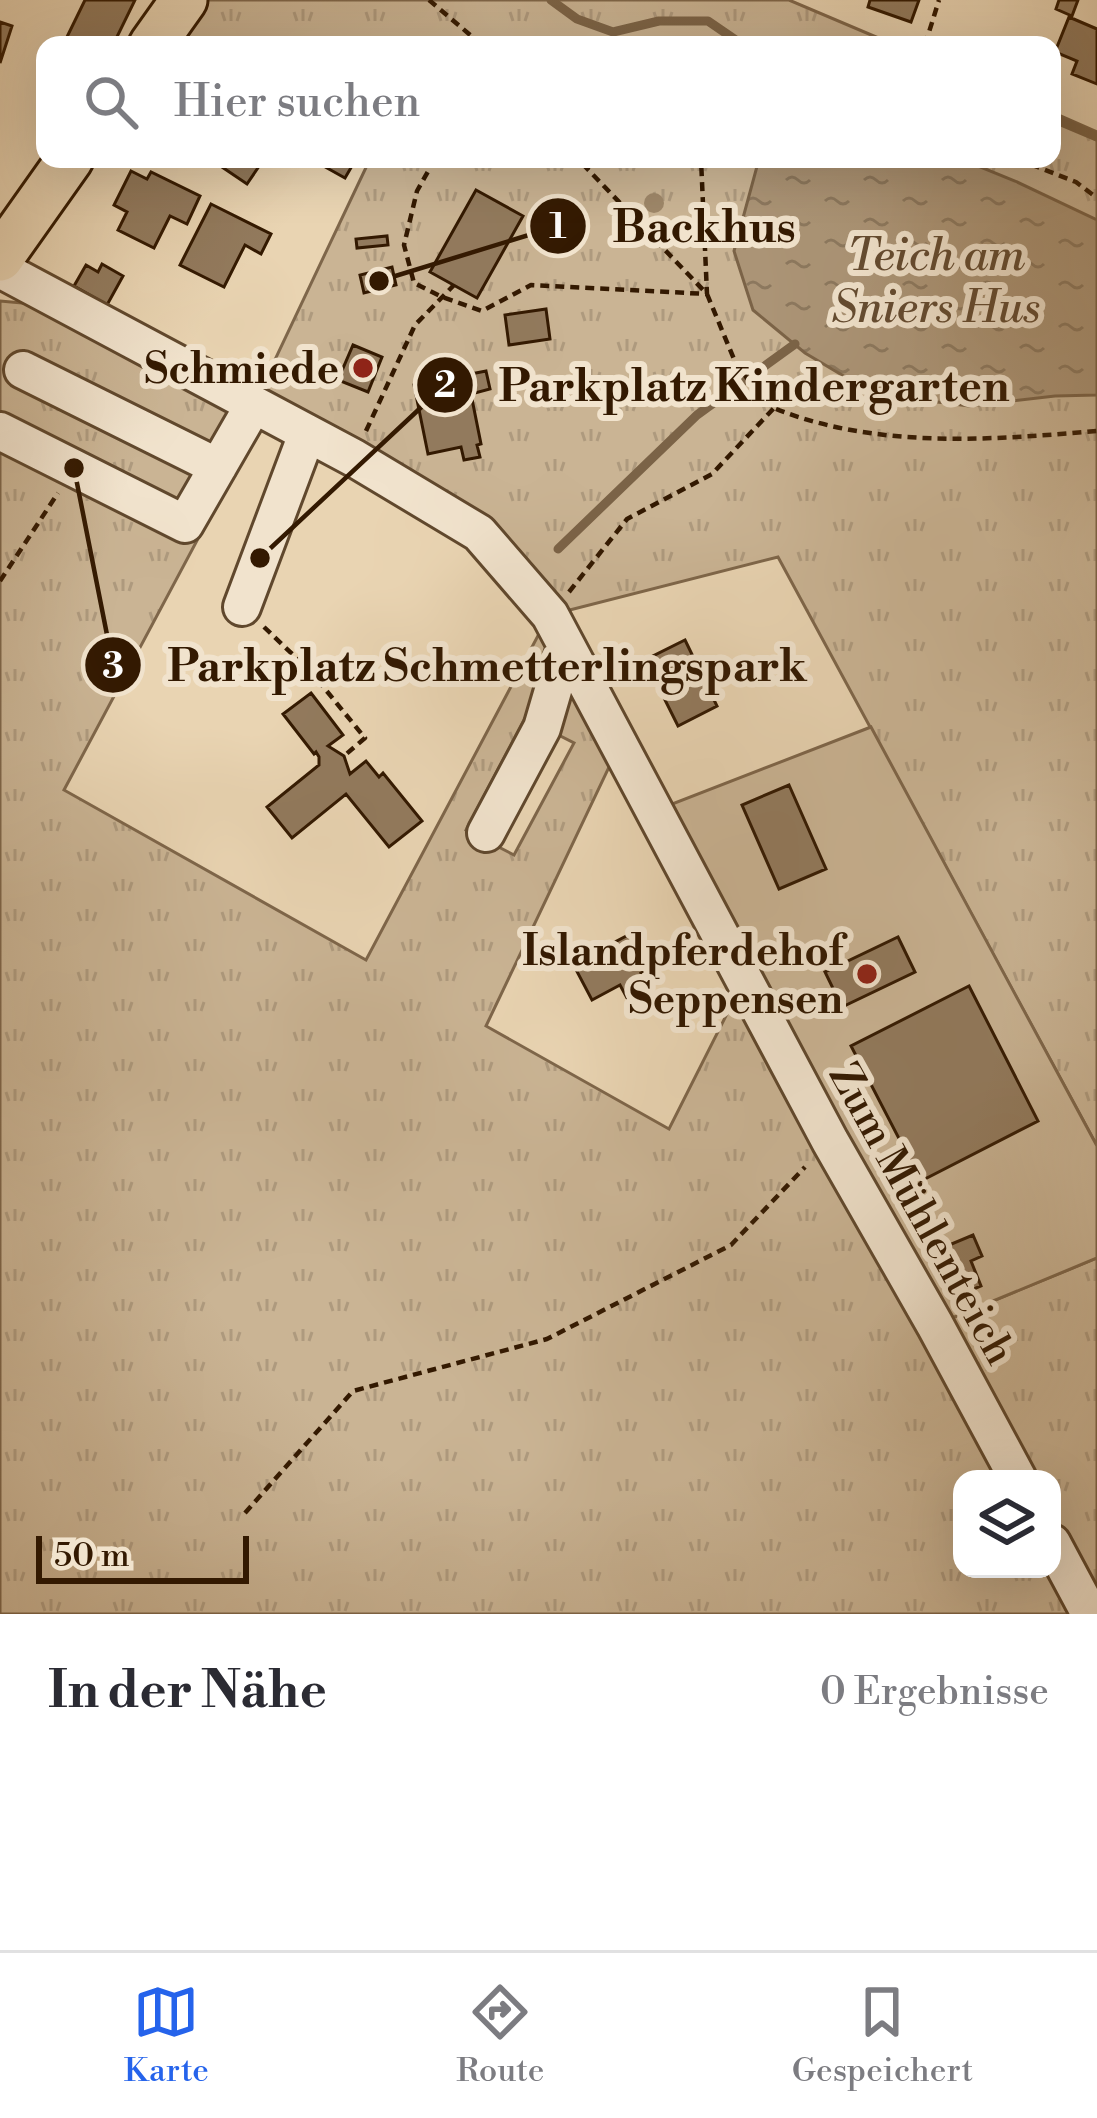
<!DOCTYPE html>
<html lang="de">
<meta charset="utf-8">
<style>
:root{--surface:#fff;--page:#f7f7f7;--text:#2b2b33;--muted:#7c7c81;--line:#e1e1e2;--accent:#2563eb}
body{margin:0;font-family:"Libre Bodoni",serif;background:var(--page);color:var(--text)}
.controls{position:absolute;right:36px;bottom:36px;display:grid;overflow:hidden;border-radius:24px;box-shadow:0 12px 48px #0002}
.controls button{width:108px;height:108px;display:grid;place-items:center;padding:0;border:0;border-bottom:3px solid var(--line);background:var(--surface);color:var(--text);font:60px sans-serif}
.scale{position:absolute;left:36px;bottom:30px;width:213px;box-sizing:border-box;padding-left:12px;border:6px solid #331901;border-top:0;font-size:33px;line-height:42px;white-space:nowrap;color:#331901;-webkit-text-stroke:9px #f1e3cd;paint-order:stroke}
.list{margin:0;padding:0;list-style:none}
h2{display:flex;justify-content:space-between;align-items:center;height:156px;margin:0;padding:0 48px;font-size:51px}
h2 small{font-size:39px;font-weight:400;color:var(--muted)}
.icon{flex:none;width:66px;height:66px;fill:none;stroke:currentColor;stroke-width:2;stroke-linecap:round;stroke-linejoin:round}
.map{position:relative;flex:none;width:1097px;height:1614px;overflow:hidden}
.search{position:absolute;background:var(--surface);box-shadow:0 12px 48px #0002;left:36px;right:36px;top:36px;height:132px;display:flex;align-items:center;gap:30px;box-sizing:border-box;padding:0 42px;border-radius:24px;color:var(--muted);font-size:45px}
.sheet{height:336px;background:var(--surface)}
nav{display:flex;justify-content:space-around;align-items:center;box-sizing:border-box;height:168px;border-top:3px solid var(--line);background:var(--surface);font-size:33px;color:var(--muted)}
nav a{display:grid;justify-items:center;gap:6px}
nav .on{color:var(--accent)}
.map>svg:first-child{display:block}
</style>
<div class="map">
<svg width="1097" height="1614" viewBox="0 0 1097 1614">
<defs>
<pattern id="grass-tufts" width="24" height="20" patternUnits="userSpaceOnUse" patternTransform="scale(3)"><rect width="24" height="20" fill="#cab494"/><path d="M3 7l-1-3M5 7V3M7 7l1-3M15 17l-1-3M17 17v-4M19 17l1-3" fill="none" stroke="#ae9a7e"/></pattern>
<pattern id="water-ripples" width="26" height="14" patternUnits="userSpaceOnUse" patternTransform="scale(3)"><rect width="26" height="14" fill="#ab9476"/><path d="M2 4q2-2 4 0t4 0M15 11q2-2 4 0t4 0" fill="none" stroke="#8c785e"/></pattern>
</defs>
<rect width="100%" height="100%" fill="#e9d4b2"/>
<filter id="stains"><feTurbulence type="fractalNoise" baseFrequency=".00167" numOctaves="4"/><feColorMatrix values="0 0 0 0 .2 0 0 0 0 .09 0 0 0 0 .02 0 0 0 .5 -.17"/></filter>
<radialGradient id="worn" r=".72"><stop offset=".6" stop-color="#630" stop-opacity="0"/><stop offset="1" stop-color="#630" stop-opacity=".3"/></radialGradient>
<path fill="url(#grass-tufts)" stroke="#7e664a" stroke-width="3" fill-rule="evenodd" d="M 184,0 L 789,0 L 895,45 L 197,45 L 164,28 Z
M 1052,112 L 1097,132 L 1097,1146 L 778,557 L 550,615 L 619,746 L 486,1026 L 669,1129 L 744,980 L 935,1325 L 1097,1258 L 1097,1614 L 0,1614 L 0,301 L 33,304 L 257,428 L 64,790 L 366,960 L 549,615 L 479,533 L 253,406 L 370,159 L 1052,159 ZM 525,718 L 574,743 L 514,855 L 466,830 ZM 962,1479 L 1052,1479 L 1052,1569 L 962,1569 Z"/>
<path fill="#cab494" stroke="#7e664a" stroke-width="3" d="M 871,727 L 1097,1146 L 1097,1258 L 935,1325 L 654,811 Z"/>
<path fill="url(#water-ripples)" stroke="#7b6347" stroke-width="3" d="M 759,159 L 961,159 L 1015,181 L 1097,220 L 1097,395 L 1055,396 L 969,406 L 874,394 L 805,353 L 753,310 L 734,251 Z"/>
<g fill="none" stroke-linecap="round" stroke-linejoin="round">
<path stroke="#7b6347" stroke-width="9" d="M 551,0 L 577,19 L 613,32 L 659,21 L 708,21 L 743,45
M 1052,118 L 1097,137
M 558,549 L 697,415 L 795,344"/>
</g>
<path fill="#927a5d" stroke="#331901" stroke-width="3" d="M 85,0 L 135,0 L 113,45 L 63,45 Z
M 870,0 L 919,0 L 911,22 L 868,7 Z
M 1059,0 L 1078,0 L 1072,16 L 1056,9 Z
M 1069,17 L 1097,29 L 1097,84 L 1072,74 L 1077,61 L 1055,52 Z
M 0,22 L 12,26 L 0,63 Z
M 227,159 L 264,159 L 247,184 L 222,167 Z
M 320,159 L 356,159 L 345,178 L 318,163 Z
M 131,171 L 147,179 L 151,172 L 200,196 L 187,224 L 170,216 L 154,248 L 118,230 L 127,212 L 114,205 Z
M 476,190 L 523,216 L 477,298 L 430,272 Z
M 211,204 L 271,234 L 261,254 L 245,245 L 224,287 L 180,265 Z
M 387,236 L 388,245 L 357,248 L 356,239 Z
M 102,264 L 123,276 L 107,305 L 74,286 L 86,265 L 98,272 Z
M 392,267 L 396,285 L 364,293 L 360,275 Z
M 546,309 L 550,339 L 509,345 L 505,315 Z
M 353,345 L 382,357 L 368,392 L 338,380 Z
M 486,371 L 490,389 L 471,394 L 481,444 L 477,445 L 480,457 L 464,460 L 461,447 L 428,454 L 414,385 Z
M 685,640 L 717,706 L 678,726 L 645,660 Z
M 311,693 L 343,735 L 328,746 L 344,756 L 350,774 L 366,761 L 379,777 L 383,773 L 422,821 L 389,847 L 346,794 L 292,838 L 267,807 L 319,765 L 319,757 L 316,752 L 314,754 L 283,714 Z
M 789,785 L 826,869 L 779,889 L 742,805 Z
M 634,932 L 653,967 L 641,973 L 649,986 L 627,998 L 620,985 L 592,1000 L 573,964 Z
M 898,937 L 915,972 L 842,1007 L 825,972 Z
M 969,986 L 1038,1121 L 921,1181 L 851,1046 Z
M 973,1235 L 982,1256 L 971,1261 L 981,1286 L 957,1296 L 937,1250 Z"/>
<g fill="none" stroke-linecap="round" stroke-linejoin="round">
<defs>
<path id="minor" d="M 0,269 L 354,458 L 479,533 L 550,615 L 830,1141 L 935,1325 L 1018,1479
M 23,370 L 218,467
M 0,431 L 185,524 L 253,406
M 242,607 L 307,434
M 486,833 L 542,728 L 566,646
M 1052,1543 L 1090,1614"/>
<path id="major" d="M 152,45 L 184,0
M 0,258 L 70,159"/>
</defs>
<use href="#minor" stroke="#60482d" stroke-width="42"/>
<use href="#major" stroke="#331901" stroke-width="51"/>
<path stroke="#331901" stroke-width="4.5" stroke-dasharray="9 6" stroke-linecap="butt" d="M 429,0 L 482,45
M 925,45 L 939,0
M 435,159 L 417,191 L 404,245 L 414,283 L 442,297 L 482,311 L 531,285 L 707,294 L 701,159
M 1017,159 L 1076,182 L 1097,198
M 776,409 C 877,449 992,440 1097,431
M 366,431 L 415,325 L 454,285
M 0,581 L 58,493
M 569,592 L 627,519 L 712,474 L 774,408 L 757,391 L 736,364 L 707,294 L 578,159
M 264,627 L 312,673 L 365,738 L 344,756
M 245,1513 L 353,1391 L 547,1339 L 731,1245 L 805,1167"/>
<use href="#minor" stroke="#f1e3cd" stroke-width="36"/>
<use href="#major" stroke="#e9d4b2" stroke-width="45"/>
</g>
<circle fill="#9e8769" cx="654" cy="203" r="10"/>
<g fill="#8f2418" stroke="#f1e3cd" stroke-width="4.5">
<circle cx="363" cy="368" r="12"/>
<circle cx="867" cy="974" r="12"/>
</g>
<g text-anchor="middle" stroke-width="12" stroke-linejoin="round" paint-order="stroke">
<g font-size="42" font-weight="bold" fill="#331901" stroke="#f1e3cd" text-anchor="end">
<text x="339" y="383">Schmiede</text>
<text x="843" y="965">Islandpferdehof<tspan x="843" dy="48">Seppensen</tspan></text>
</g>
<g font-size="42" fill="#331901" stroke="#f1e3cd">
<text transform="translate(923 1213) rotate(61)" y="15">Zum Mühlenteich</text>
</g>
<g font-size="45" font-style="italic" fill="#634a30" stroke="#f1e3cd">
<text x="936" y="270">Teich am<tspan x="936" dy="52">Sniers Hus</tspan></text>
</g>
</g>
<path fill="none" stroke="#331901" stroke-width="4.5" d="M379 281L558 226M260 558L445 385M74 468L113 665"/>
<g fill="#331901" stroke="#f1e3cd" stroke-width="4.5">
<circle cx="379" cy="281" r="12"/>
<circle cx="260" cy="558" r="12"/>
<circle cx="74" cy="468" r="12"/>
<circle cx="558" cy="226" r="30"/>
<circle cx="445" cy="385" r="30"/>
<circle cx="113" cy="665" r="30"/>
</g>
<g font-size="36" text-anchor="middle" font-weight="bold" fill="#fff">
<text x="558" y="238">1</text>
<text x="445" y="397">2</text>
<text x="113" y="678">3</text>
</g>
<g font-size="45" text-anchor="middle" font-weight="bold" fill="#331901" stroke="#f1e3cd" stroke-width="12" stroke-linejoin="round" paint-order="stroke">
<text x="704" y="242">Backhus</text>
<text x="754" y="401">Parkplatz Kindergarten</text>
<text x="487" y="681">Parkplatz Schmetterlingspark</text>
</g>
<rect width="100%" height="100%" filter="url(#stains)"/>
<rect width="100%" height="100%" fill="url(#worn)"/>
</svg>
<div class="controls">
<button><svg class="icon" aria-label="layers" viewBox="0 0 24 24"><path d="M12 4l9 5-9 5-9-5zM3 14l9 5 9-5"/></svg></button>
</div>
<div class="scale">50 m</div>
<div class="search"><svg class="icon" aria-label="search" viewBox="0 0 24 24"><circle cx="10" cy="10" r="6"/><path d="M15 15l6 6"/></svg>Hier suchen</div>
</div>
<section class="sheet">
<h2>In der Nähe<small>0 Ergebnisse</small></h2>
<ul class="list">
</ul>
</section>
<nav>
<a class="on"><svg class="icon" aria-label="map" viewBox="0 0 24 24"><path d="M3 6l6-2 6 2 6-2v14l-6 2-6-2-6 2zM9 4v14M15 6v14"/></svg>Karte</a>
<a><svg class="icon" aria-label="directions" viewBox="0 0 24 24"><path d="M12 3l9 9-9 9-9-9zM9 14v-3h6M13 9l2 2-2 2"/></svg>Route</a>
<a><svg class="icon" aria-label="saved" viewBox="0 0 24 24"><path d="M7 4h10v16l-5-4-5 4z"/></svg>Gespeichert</a>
</nav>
